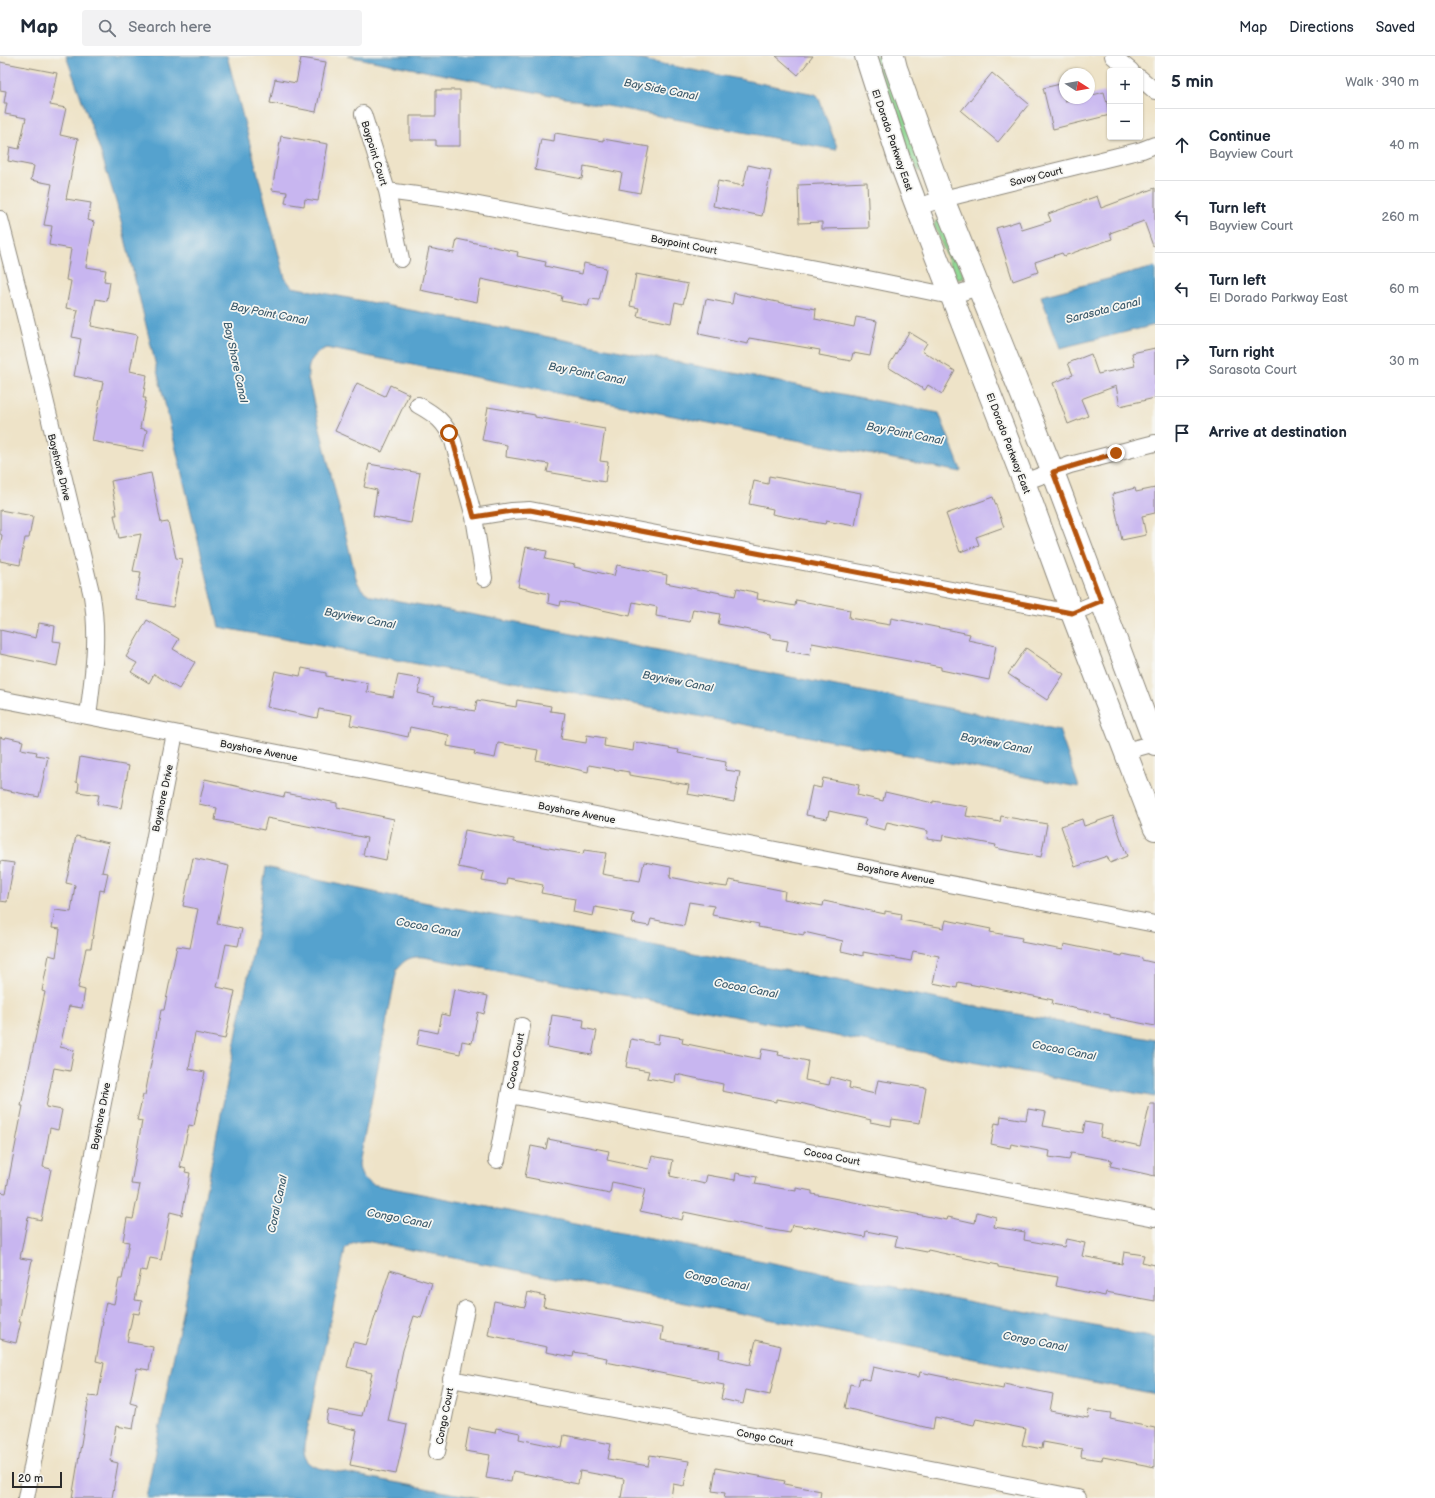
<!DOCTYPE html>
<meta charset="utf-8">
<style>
:root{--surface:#fff;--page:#f2f2f3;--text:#1f2937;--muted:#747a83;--line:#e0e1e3}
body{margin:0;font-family:"Balsamiq Sans",sans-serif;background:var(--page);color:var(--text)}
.controls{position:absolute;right:12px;top:12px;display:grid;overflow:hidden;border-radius:4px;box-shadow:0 1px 3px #0004}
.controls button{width:36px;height:36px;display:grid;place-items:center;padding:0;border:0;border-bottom:1px solid var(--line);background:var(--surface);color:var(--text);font:20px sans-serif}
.compass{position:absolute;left:1059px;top:12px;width:36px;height:36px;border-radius:50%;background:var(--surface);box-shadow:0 1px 3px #0004;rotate:101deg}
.scale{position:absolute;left:12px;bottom:10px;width:50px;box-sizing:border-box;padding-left:4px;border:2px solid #2b2b2b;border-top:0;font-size:11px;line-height:14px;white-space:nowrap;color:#2b2b2b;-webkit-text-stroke:3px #f6f6f2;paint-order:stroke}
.stop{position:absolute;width:12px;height:12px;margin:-9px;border:3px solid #b45309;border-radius:50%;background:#fff}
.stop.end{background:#b45309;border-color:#fff;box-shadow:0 1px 4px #0008}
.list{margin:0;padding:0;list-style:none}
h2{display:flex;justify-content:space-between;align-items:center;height:52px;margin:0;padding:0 16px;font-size:17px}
h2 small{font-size:13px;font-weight:400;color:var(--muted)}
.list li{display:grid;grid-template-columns:26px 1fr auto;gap:12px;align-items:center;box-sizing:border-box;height:72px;padding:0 16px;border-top:1px solid var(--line)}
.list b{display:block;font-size:15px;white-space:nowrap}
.list p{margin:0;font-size:13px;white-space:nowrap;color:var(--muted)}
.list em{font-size:13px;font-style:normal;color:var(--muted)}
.icon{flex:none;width:22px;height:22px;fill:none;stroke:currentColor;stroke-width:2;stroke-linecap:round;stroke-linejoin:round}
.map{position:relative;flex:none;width:1155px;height:1442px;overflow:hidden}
header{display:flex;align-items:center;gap:24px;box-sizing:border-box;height:56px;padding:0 20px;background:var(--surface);border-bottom:1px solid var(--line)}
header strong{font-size:19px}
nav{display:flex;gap:22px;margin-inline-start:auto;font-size:14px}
.search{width:280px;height:36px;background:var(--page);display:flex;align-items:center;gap:10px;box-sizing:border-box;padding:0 14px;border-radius:4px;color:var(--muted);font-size:15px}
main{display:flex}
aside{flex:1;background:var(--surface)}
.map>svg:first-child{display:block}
</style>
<header>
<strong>Map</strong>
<div class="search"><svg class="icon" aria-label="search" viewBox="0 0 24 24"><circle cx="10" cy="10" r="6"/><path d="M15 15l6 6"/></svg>Search here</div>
<nav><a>Map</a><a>Directions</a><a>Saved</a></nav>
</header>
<main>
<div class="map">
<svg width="1155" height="1442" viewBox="0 0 1155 1442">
<rect width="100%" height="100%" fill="#f6f6f2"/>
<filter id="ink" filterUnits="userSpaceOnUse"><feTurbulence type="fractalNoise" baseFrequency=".025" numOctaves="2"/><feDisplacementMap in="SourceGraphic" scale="8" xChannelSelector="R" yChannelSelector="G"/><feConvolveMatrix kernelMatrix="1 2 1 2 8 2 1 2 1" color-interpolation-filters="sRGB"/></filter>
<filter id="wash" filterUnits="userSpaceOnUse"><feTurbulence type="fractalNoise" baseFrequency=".012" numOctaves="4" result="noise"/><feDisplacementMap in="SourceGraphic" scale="16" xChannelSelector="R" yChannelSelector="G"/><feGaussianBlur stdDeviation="0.9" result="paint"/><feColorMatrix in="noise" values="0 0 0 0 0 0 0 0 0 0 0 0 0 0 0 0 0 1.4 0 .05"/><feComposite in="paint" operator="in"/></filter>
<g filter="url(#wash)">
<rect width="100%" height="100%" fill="#eee3c8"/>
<path fill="#91d994" stroke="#5e8260" d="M 872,0 L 887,0 L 923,116 L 918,114 L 899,83 Z
M 939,164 L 943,164 L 964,221 L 961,223 L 956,223 L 934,169 L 936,165 Z"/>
<path fill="#55a2ce" stroke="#40667c" d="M 66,0 L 227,0 L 285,222 L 292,231 L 939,357 L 961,414 L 960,416 L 326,292 C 312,299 307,308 308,323 L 356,522 C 359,531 363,536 372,540 L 486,561 L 1059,674 L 1079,731 L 219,571 L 117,149 L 100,94 Z
M 347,0 L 622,0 L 815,38 L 818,40 L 837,91 L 836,94 Z
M 1155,211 L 1155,269 L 1060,292 L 1041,240 Z
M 266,811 L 322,825 L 402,842 L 1155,984 L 1155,1041 L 424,901 C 411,900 405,903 397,913 L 359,1108 C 360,1119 365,1126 376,1129 L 1155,1282 L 1155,1338 L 366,1185 C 356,1186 351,1187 345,1194 L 304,1389 C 303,1401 307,1408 319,1412 L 478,1442 L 146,1442 L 257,874 Z"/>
<g id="blocks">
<path fill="#c8b6f0" d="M 776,0 L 813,0 L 798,19 Z
M 301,2 L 326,6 L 316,56 L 270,47 L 275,23 L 296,27 Z
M 0,6 L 57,17 L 50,49 L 66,52 L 60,79 L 78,83 L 66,143 L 91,147 L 88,164 L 94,166 L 86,211 L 106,214 L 104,225 L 110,226 L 107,245 L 96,243 L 91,270 L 137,279 L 130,315 L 147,319 L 143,342 L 146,342 L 140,372 L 147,374 L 143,395 L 92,385 L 103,326 L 74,320 L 81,283 L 72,281 L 78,254 L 66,252 L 71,225 L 66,224 L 71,193 L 49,189 L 52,170 L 44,169 L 52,128 L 31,124 L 34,110 L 8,105 L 10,91 L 19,93 L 26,62 L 5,58 L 7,47 L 4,47 L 6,35 L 0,34 Z
M 992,17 L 1029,48 L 998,86 L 961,55 Z
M 1065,27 L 1065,45 L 1079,42 L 1089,42 L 1089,40 L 1104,36 L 1110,59 L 1053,73 L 1043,32 Z
M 436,34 L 460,34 L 460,90 L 436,90 L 436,84 L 410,84 L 410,60 L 436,60 Z
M 555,77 L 603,85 L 603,83 L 649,91 L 640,137 L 619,133 L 622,117 L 584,110 L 582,123 L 535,114 L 541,83 L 554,85 Z
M 281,80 L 328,88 L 318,145 L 305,143 L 304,150 L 285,147 L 287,136 L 272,134 Z
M 748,109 L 771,114 L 762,160 L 713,150 L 718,125 L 743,130 Z
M 867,126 L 869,172 L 822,173 L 822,166 L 799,167 L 798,129 Z
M 1155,132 L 1155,190 L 1153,190 L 1144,165 L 1110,177 L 1112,183 L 1064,200 L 1062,197 L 1035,206 L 1038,216 L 1013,225 L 996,172 L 1019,165 L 1022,174 L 1051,165 L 1048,158 L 1097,140 L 1101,152 Z
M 457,183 L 518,196 L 517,200 L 546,206 L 545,210 L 582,218 L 584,207 L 606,212 L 599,244 L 590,243 L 588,250 L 561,245 L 562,240 L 481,223 L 477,246 L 420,234 L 429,192 L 454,197 Z
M 636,218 L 688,228 L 683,248 L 675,246 L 671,267 L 637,260 L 639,252 L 630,250 Z
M 734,237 L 782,247 L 816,253 L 815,263 L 854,271 L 856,261 L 877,265 L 870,300 L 853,297 L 851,305 L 819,299 L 820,294 L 749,282 L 748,288 L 699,278 L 706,243 L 732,248 Z
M 909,276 L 927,287 L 922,295 L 955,315 L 942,338 L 928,329 L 925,334 L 888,311 Z
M 1155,292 L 1155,342 L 1120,350 L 1116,330 L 1081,343 L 1088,360 L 1068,368 L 1053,327 L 1073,319 L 1068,307 L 1091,298 L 1098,318 L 1135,310 L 1132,297 Z
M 357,327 L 385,340 L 390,329 L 409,338 L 382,396 L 335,375 Z
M 488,351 L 535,359 L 535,361 L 605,373 L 600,405 L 608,406 L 605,426 L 547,416 L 549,408 L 506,401 L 507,389 L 482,384 Z
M 369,408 L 420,417 L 411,467 L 373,460 L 377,434 L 364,431 Z
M 151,417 L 161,467 L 168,466 L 176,502 L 182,503 L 173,551 L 136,544 L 141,516 L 133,515 L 141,478 L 119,482 L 114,459 L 117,459 L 111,425 Z
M 769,420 L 861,437 L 855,470 L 826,465 L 825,468 L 787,461 L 772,458 L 773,453 L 749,448 L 754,425 L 768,428 Z
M 1135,432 L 1136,436 L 1155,432 L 1155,457 L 1142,460 L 1146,479 L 1122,484 L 1112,438 Z
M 993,441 L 1004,471 L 976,481 L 979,489 L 960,496 L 946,458 Z
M 0,454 L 33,460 L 29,482 L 25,482 L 20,509 L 0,505 L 0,492 L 2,479 L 0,478 Z
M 526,491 L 547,495 L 545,503 L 575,509 L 574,511 L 614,520 L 617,509 L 667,519 L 666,527 L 711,536 L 711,535 L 735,540 L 737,532 L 758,537 L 757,543 L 795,550 L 796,544 L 850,554 L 849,562 L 890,569 L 891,562 L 970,578 L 968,584 L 996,590 L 989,624 L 941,614 L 941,611 L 812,587 L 810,599 L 786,595 L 788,585 L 770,582 L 770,578 L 718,568 L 720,558 L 693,553 L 690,566 L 656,560 L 657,551 L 633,546 L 630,560 L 561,545 L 560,550 L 548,547 L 549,538 L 518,531 Z
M 147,564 L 179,583 L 173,593 L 195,606 L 179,633 L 154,618 L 149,627 L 131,616 L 137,607 L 126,601 Z
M 39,567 L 55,570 L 53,585 L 61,586 L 57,610 L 0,598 L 0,574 L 36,582 Z
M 1026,592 L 1064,618 L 1047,644 L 1008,618 Z
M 302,612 L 326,617 L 326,620 L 368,627 L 367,636 L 393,641 L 398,619 L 421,623 L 418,637 L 435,641 L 433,648 L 475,655 L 477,644 L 516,651 L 517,644 L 551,650 L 550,655 L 565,657 L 561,683 L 586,687 L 587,679 L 605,682 L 604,690 L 633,695 L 634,686 L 679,694 L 678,697 L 726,706 L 725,714 L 740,716 L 734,746 L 687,738 L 689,729 L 629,719 L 629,716 L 589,709 L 588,716 L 536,704 L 538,694 L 498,687 L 495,702 L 474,698 L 475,695 L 447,690 L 449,679 L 410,671 L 408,681 L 386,676 L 350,669 L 352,659 L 319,653 L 317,662 L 267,651 L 275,615 L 300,620 Z
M 0,681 L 5,683 L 6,681 L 23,685 L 21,693 L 37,696 L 36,699 L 48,701 L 39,741 L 0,733 Z
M 80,701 L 129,710 L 121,752 L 97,748 L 99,739 L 78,736 L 79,727 L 76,726 Z
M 823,722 L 859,729 L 857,739 L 883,745 L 885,736 L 933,747 L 933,745 L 968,751 L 966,760 L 1000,766 L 1001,760 L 1047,768 L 1041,801 L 995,792 L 996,789 L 943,779 L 942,785 L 927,783 L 928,775 L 887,766 L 885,774 L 864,769 L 866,763 L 829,755 L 827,763 L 806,759 L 812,730 L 821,732 Z
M 205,723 L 284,741 L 285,737 L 337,747 L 337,751 L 394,763 L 386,804 L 363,799 L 367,782 L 267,762 L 264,774 L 215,764 L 217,752 L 199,748 Z
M 1113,760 L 1127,800 L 1110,807 L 1107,800 L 1075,811 L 1061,770 L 1082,763 L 1084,770 Z
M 465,774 L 514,783 L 514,786 L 583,798 L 584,794 L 606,797 L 602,818 L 640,825 L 644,806 L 671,811 L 670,821 L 704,828 L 727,831 L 729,824 L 785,835 L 784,843 L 823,850 L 824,845 L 885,858 L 885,855 L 902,858 L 901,864 L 944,872 L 946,864 L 991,873 L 990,876 L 1022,882 L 1021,886 L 1063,894 L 1064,888 L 1122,900 L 1123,898 L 1142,902 L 1142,904 L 1155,907 L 1155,970 L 1110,961 L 1110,959 L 1052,948 L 1053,944 L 979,929 L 979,930 L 958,926 L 957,932 L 933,927 L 939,900 L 913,895 L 911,905 L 863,896 L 863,900 L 841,895 L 843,885 L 804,876 L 804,879 L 758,871 L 759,868 L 712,859 L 714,850 L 689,846 L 684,870 L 651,863 L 649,870 L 632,867 L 634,858 L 595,851 L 593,860 L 573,856 L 575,843 L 541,837 L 543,829 L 507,822 L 506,829 L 482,825 L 484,816 L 458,811 Z
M 76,780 L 109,787 L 102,816 L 108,817 L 104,835 L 100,834 L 91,892 L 86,892 L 78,932 L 85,934 L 82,952 L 69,950 L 60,991 L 74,994 L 70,1015 L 54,1012 L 46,1051 L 62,1054 L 58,1074 L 50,1072 L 43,1111 L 51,1113 L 41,1164 L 28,1161 L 20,1202 L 32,1204 L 19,1266 L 21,1266 L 16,1287 L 0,1283 L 0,1136 L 6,1137 L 23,1050 L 21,1050 L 45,936 L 42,935 L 49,899 L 56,901 L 60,873 L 52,872 L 55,854 L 71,856 L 75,829 L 66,827 Z
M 193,802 L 229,810 L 217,868 L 242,873 L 238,890 L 226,888 L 217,931 L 235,935 L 225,983 L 195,977 L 189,1013 L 205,1016 L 194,1070 L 189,1069 L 180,1111 L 186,1113 L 185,1116 L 190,1117 L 182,1159 L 170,1156 L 161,1204 L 150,1202 L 147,1215 L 141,1214 L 135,1244 L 142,1245 L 139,1258 L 133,1257 L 127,1286 L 153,1291 L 149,1314 L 137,1312 L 130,1347 L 137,1349 L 133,1373 L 116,1370 L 110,1405 L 118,1407 L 112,1442 L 72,1442 L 89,1340 L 98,1341 L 104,1307 L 96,1305 L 103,1266 L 102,1266 L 106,1246 L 114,1248 L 119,1223 L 122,1223 L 129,1186 L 123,1185 L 127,1162 L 133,1163 L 140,1129 L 131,1128 L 142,1065 L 137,1064 L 143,1039 L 145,1039 L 161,954 L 164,954 L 177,890 L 190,892 L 198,853 L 183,850 Z
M 0,805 L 14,807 L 7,846 L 0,845 Z
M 454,933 L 488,940 L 484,958 L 478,956 L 472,987 L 462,985 L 460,998 L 417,989 L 420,973 L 438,977 L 442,958 L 449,960 Z
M 552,959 L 584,964 L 583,972 L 597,975 L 592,999 L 547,991 Z
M 659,978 L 683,982 L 682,987 L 760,1003 L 762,993 L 779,996 L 778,999 L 808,1005 L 805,1024 L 829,1029 L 831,1021 L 850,1026 L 849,1032 L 875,1038 L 878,1024 L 926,1032 L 920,1067 L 892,1063 L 891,1070 L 870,1066 L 871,1064 L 800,1047 L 776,1043 L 776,1046 L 722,1035 L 723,1028 L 676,1018 L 675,1027 L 647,1022 L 649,1015 L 626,1011 L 631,983 L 658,988 Z
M 1150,1048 L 1155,1048 L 1155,1120 L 1110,1110 L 1112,1104 L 1071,1097 L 1069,1104 L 1049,1101 L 1050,1095 L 1011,1088 L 1010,1092 L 991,1088 L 995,1067 L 1000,1068 L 1001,1060 L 1026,1064 L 1028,1053 L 1046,1056 L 1043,1070 L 1083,1077 L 1085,1066 L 1102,1069 L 1100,1081 L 1140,1090 Z
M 548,1083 L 609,1095 L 607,1104 L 649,1113 L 652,1100 L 673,1104 L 670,1120 L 705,1128 L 707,1119 L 735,1124 L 736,1117 L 757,1121 L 755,1128 L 796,1135 L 796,1132 L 812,1135 L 812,1138 L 947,1164 L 948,1161 L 975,1167 L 977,1156 L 996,1161 L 994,1171 L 1025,1176 L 1024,1184 L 1064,1191 L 1066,1183 L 1085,1187 L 1082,1200 L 1122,1208 L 1124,1196 L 1144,1199 L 1142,1206 L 1155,1209 L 1155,1245 L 1106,1236 L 1105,1240 L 1056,1230 L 1058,1221 L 998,1211 L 998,1209 L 928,1194 L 927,1196 L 895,1190 L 897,1181 L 866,1175 L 865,1181 L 807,1170 L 806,1171 L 792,1169 L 790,1177 L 761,1172 L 684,1156 L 682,1164 L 640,1155 L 645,1133 L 612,1126 L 610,1138 L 525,1121 L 531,1090 L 546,1093 Z
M 390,1214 L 432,1227 L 421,1262 L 414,1260 L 403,1294 L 388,1365 L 407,1369 L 396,1418 L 350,1409 L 357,1374 L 326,1367 L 328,1354 L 362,1360 L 372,1317 L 347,1311 L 353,1286 L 366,1289 Z
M 528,1236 L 545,1240 L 543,1250 L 663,1272 L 661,1284 L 720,1294 L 719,1302 L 750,1309 L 756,1284 L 781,1290 L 770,1339 L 746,1334 L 743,1348 L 721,1343 L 724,1329 L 665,1318 L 606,1306 L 607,1302 L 574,1296 L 573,1301 L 546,1296 L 547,1291 L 488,1279 L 494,1245 L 525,1251 Z
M 873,1311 L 919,1321 L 920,1316 L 1003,1333 L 1004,1328 L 1053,1338 L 1050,1355 L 1088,1362 L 1089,1354 L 1111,1357 L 1110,1363 L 1155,1372 L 1155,1411 L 1103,1401 L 1102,1404 L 1081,1401 L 1082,1393 L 1043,1386 L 1042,1393 L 1022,1389 L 1026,1373 L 976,1363 L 974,1369 L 935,1361 L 933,1373 L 845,1352 L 850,1328 L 858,1330 L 860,1322 L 870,1324 Z
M 469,1372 L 495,1377 L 496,1372 L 520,1377 L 519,1383 L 562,1392 L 564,1379 L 611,1388 L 608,1403 L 648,1410 L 650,1399 L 689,1405 L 684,1430 L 673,1428 L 671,1442 L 621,1442 L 624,1423 L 580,1415 L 578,1428 L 513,1415 L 511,1426 L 486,1422 L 490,1399 L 465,1395 Z
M 716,1412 L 785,1425 L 784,1428 L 821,1435 L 820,1442 L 724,1442 L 725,1437 L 712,1435 Z"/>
</g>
</g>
<g filter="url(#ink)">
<use href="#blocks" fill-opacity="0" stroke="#8c877a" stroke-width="1"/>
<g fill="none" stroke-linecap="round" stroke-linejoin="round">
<defs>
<path id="street" d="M 1113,0 L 1131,15
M 1140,22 L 1155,35
M 363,58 L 387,135 L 401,203
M 387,135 L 447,143 L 863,222 L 951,240 L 978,231
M 917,151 L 943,143 L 1142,94 L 1155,89
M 0,163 L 26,264 L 92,540 C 99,583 93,618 88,660
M 418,349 C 436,359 445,366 453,385 L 474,461 L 484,522
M 1024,426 L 1070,409 L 1155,387
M 474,461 L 512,455 L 530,454 L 1072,557 L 1101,545
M 0,643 L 1155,868
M 1126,695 L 1155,687
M 509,1039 L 1155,1162
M 497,1104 L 522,970
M 451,1323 L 824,1392 L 1078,1442
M 437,1396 L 466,1253
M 26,1442 L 175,677"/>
<path id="secondary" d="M 866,0 L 899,103 L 917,151 L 1024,426 L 1072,557 L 1155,773
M 893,0 L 896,12 L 943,143 L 1053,416 L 1155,688"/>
</defs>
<use href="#street" stroke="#8c877a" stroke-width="18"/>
<use href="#secondary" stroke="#8c877a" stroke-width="24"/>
<use href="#street" stroke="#fff" stroke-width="16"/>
<use href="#secondary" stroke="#fff" stroke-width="22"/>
</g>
</g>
<g fill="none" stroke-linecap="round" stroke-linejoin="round" filter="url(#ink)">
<path stroke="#b45309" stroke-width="5" d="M 449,377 L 453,385 L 474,461 L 512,455 L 530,454 L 1072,557 L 1101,545 L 1053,416 L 1116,397"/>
</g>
<g text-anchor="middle" stroke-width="3.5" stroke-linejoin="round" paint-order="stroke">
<g font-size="10" fill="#2b2b2b" stroke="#f6f6f2">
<text transform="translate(893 84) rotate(71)" y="4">El Dorado Parkway East</text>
<text transform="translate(375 97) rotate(73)" y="4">Baypoint Court</text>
<text transform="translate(1036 120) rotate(-14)" y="4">Savoy Court</text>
<text transform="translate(684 188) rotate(11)" y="4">Baypoint Court</text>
<text transform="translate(1009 387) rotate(69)" y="4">El Dorado Parkway East</text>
<text transform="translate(60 411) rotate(76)" y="4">Bayshore Drive</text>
<text transform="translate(259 694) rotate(11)" y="4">Bayshore Avenue</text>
<text transform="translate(162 742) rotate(-78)" y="4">Bayshore Drive</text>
<text transform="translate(577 756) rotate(11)" y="4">Bayshore Avenue</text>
<text transform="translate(896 817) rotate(11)" y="4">Bayshore Avenue</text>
<text transform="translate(515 1005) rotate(-79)" y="4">Cocoa Court</text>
<text transform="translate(100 1060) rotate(-79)" y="4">Bayshore Drive</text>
<text transform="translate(832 1100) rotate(11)" y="4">Cocoa Court</text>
<text transform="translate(444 1360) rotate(-79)" y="4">Congo Court</text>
<text transform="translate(765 1381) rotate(11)" y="4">Congo Court</text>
</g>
<g font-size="11" font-style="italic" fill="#3c5b6c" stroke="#f6f6f2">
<text transform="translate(661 33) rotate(11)" y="4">Bay Side Canal</text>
<text transform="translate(1103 254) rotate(-14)" y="4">Sarasota Canal</text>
<text transform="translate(269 257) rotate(11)" y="4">Bay Point Canal</text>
<text transform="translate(236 306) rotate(78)" y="4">Bay Shore Canal</text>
<text transform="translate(587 317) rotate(11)" y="4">Bay Point Canal</text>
<text transform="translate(905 377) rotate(11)" y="4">Bay Point Canal</text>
<text transform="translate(360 562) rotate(11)" y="4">Bayview Canal</text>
<text transform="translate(678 625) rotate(11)" y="4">Bayview Canal</text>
<text transform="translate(996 687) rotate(11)" y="4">Bayview Canal</text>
<text transform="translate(428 871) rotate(11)" y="4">Cocoa Canal</text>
<text transform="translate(746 932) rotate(11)" y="4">Cocoa Canal</text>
<text transform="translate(1064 994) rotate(11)" y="4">Cocoa Canal</text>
<text transform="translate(277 1148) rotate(-78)" y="4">Coral Canal</text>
<text transform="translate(399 1162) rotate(11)" y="4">Congo Canal</text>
<text transform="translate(717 1224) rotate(11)" y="4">Congo Canal</text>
<text transform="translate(1035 1285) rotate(11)" y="4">Congo Canal</text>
</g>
</g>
</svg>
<div class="controls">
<button>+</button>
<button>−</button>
</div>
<svg class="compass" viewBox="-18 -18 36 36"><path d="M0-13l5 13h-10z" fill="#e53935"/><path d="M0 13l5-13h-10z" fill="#747a83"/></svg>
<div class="scale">20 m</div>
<div class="stop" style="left:449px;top:377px"></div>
<div class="stop end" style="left:1116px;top:397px"></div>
</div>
<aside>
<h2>5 min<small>Walk · 390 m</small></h2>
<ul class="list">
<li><svg class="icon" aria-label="ahead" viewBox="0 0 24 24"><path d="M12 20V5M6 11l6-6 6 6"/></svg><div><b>Continue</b><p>Bayview Court</p></div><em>40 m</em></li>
<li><svg class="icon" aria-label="left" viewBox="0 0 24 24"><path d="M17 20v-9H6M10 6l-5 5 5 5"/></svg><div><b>Turn left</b><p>Bayview Court</p></div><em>260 m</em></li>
<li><svg class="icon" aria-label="left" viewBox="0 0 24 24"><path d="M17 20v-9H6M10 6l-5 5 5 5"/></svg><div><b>Turn left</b><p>El Dorado Parkway East</p></div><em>60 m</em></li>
<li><svg class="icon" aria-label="right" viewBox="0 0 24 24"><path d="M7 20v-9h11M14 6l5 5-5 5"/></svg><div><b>Turn right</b><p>Sarasota Court</p></div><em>30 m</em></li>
<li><svg class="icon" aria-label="arrive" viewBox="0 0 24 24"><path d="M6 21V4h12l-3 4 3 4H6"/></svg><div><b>Arrive at destination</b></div></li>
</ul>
</aside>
</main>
